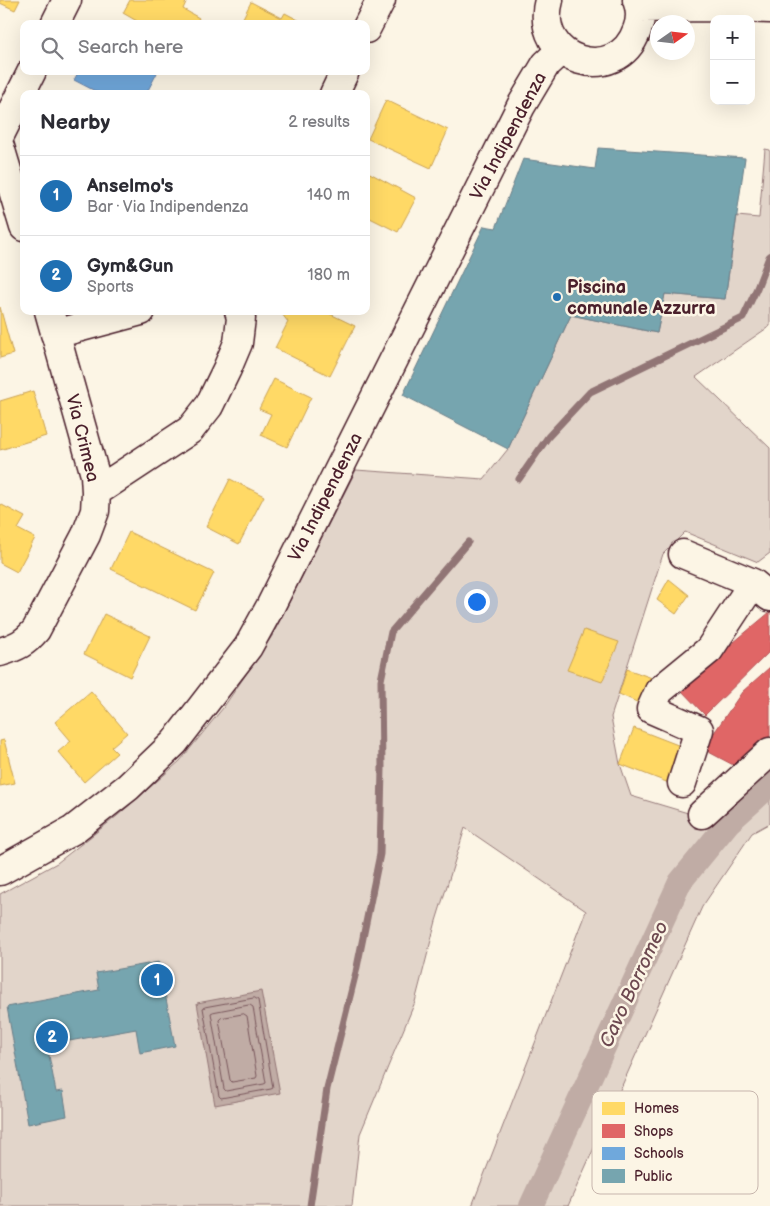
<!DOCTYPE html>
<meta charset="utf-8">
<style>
:root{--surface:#fff;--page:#f7f7f7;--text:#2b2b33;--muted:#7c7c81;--line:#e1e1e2;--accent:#1f6fb2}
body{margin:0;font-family:"Balsamiq Sans",sans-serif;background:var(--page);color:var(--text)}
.controls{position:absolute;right:15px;top:15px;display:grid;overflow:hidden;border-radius:10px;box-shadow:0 5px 20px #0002}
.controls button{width:45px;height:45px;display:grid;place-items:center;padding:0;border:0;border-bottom:1px solid var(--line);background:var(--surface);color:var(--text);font:25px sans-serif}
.compass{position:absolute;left:650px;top:15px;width:45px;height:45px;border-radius:50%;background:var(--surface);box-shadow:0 5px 20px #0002;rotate:76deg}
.you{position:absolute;left:476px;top:601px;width:18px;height:18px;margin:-12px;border:4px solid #fff;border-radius:50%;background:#1a73e8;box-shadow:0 0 0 8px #1a73e833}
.badge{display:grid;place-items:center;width:32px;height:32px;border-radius:50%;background:var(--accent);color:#fff;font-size:16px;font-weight:700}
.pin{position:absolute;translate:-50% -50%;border:2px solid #fff;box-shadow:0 1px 5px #0006}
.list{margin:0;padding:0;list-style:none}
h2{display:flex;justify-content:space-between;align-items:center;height:65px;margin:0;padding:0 20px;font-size:21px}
h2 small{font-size:16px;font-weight:400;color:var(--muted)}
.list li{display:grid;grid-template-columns:32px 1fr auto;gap:15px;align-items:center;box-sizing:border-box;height:80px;padding:0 20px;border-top:1px solid var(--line)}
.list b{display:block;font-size:19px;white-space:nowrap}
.list p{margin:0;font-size:16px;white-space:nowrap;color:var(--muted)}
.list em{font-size:16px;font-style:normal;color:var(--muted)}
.icon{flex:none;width:28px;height:28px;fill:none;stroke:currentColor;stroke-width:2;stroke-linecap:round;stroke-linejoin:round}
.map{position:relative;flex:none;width:770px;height:1206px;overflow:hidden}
.search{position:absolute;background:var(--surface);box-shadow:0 5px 20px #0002;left:20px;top:20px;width:350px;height:55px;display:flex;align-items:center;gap:12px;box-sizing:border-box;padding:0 18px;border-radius:10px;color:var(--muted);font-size:19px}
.panel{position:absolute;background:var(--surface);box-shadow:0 5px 20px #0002;left:20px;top:90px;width:350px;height:225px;border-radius:10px}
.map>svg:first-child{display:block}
</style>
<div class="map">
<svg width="770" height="1206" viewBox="0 0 770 1206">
<rect width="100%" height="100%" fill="#fcf5e5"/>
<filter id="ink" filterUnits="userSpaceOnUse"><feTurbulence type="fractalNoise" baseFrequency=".02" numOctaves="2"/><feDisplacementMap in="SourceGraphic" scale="10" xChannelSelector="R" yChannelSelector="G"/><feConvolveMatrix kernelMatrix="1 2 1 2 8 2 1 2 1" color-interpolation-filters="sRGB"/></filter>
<g filter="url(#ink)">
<path fill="#e2d5ca" stroke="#967a7a" d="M 765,149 L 770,150 L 770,326 L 696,377 L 770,448 L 770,553 L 758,562 L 685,532 L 663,554 L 611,717 L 620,764 L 631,796 L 708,819 L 770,763 L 770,823 L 752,833 L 702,907 L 568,1206 L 472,1206 L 586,911 L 465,828 L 436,921 L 415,1002 L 360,1134 L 352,1206 L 0,1206 L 0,894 L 57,863 L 117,816 L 180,761 L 223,708 L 272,636 L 356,470 L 484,479 L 508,449 L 571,315 L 657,333 L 665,294 L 725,299 L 737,216 L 759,218 Z"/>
<path fill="#c0aca5" stroke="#917474" d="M 261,991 L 280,1093 L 215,1105 L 197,1003 Z"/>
<path fill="#ffd966" stroke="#c9a154" d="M 0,0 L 20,0 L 15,10 L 0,3 Z
M 130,0 L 187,0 L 183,9 L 199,18 L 196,24 L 142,24 L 123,13 Z
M 251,2 L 282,18 L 285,13 L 306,24 L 240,24 Z
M 386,100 L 448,130 L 431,168 L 368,139 Z
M 366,171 L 416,198 L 398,232 L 366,216 Z
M 0,307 L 13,354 L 0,358 Z
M 282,311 L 324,311 L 355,326 L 330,376 L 275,348 L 288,322 L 282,314 Z
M 274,379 L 311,397 L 287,447 L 261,435 L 271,414 L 259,409 Z
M 33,391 L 46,436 L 0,450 L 0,401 Z
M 230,479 L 264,496 L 239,544 L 206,527 Z
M 0,504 L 25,517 L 18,529 L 35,538 L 17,572 L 0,563 Z
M 129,532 L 214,573 L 195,610 L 111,569 Z
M 669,579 L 689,595 L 676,614 L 657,600 Z
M 104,614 L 150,636 L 130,677 L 84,654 Z
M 584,630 L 619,642 L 602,682 L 567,670 Z
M 627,669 L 652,678 L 639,703 L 619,694 Z
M 91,691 L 127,733 L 111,747 L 117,753 L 84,782 L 58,752 L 71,741 L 55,722 Z
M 634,728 L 683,747 L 669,783 L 620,764 Z
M 4,740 L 15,783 L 0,786 L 0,741 Z"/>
<path fill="#e06666" stroke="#b35154" d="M 770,612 L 770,651 L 705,715 L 679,688 Z
M 770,667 L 770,736 L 737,767 L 703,749 L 742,692 Z"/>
<path fill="#6fa8dc" stroke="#647fa7" d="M 79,71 L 154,71 L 157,73 L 146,94 L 101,94 L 74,80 Z"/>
<path fill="#76a5af" stroke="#697d87" d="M 598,148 L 745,158 L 725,299 L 665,294 L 657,333 L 571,315 L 508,449 L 403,395 L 484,226 L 496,228 L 523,159 L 595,169 Z
M 159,962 L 175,1046 L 140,1053 L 136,1029 L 47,1045 L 56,1092 L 63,1091 L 67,1116 L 28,1124 L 7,1007 L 99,990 L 96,973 Z"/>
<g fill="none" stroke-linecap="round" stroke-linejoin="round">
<path stroke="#79575c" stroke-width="1" d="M 255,998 L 258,1000 L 273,1088 L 271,1089 L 221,1098 L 219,1096 L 203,1008 L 205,1007 Z
M 250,1005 L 253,1007 L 266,1083 L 264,1084 L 226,1091 L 224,1089 L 211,1013 L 213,1012 Z
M 244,1014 L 247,1016 L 257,1076 L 256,1078 L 232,1082 L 230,1080 L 219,1020 L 221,1018 Z"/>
<path stroke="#917474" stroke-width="7" d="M 519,479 L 548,437 L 590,392 L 743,318 L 757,288 L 769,257 L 770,256
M 310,1206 L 327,1089 L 356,972 L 380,854 L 382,769 L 381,680 L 391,632 L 468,542"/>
<path stroke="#c0aca5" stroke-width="24" d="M 531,1206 L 680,882 L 729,822 L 770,785"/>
<defs>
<path id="minor" d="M 55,24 L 67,0
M 366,29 L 381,0
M 334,94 L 345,71
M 0,135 L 32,71
M 0,147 L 24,227
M 55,334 L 141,311
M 96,492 L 190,430 L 209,406 L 227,369 L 238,343 L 241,318 L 239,311
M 683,554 L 753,583 L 770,597
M 0,652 C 17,647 25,643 36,630 L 86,535 L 95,511 L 96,492 L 95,475 L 49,311
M 682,783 L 699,730 L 651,709 L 659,691 L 709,650 L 753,583
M 702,814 L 770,752
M 0,871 L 73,830 L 128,787 L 174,743 L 248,647 L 270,607 L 521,106 L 546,64 L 561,50"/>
<path id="major" d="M 549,0 C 532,62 617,87 637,30 C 641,20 641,10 637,0
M 640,8 L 709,7 L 770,9"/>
</defs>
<use href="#minor" stroke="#4a1f2b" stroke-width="31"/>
<use href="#major" stroke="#4a1f2b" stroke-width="31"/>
<use href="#minor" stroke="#fcf5e5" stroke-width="28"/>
<use href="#major" stroke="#fcf5e5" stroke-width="28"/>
</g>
</g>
<circle fill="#1f6fb2" stroke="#fcf5e5" stroke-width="2" cx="557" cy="297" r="5"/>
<g text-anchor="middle" stroke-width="5" stroke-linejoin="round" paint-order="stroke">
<g font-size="18" fill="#4a1f2b" stroke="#fcf5e5">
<text transform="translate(508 136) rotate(-62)" y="6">Via Indipendenza</text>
<text transform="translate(83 438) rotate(76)" y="6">Via Crimea</text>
<text transform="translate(325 497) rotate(-63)" y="6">Via Indipendenza</text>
</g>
<g font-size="18" font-weight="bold" fill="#4a1f2b" stroke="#fcf5e5" text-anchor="start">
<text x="567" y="293">Piscina<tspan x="567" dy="21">comunale Azzurra</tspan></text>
</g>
<g font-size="19" font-style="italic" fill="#6d4950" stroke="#fcf5e5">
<text transform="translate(633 984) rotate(-65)" y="7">Cavo Borromeo</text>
</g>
</g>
<rect x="592" y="1091" width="166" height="103" rx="8" fill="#fcf5e5" stroke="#c7b5ad" stroke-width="1"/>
<rect x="602" y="1102" width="23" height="13" fill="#ffd966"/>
<rect x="602" y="1124" width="23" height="14" fill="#e06666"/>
<rect x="602" y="1147" width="23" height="13" fill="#6fa8dc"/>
<rect x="602" y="1169" width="23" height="14" fill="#76a5af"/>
<g font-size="14" fill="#4a1f2b">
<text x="634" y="1113">Homes</text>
<text x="634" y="1136">Shops</text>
<text x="634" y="1158">Schools</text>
<text x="634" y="1181">Public</text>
</g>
</svg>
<div class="controls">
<button>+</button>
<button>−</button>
</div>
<svg class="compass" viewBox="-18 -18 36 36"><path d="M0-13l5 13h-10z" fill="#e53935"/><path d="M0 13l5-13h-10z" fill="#7c7c81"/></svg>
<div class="you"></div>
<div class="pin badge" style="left:157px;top:980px">1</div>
<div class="pin badge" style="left:52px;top:1037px">2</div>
<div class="search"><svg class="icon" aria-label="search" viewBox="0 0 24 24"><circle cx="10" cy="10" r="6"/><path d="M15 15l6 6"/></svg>Search here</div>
<section class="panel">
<h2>Nearby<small>2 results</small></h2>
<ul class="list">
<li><span class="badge">1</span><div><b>Anselmo's</b><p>Bar · Via Indipendenza</p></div><em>140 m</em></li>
<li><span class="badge">2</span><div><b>Gym&amp;Gun</b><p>Sports</p></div><em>180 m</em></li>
</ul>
</section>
</div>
